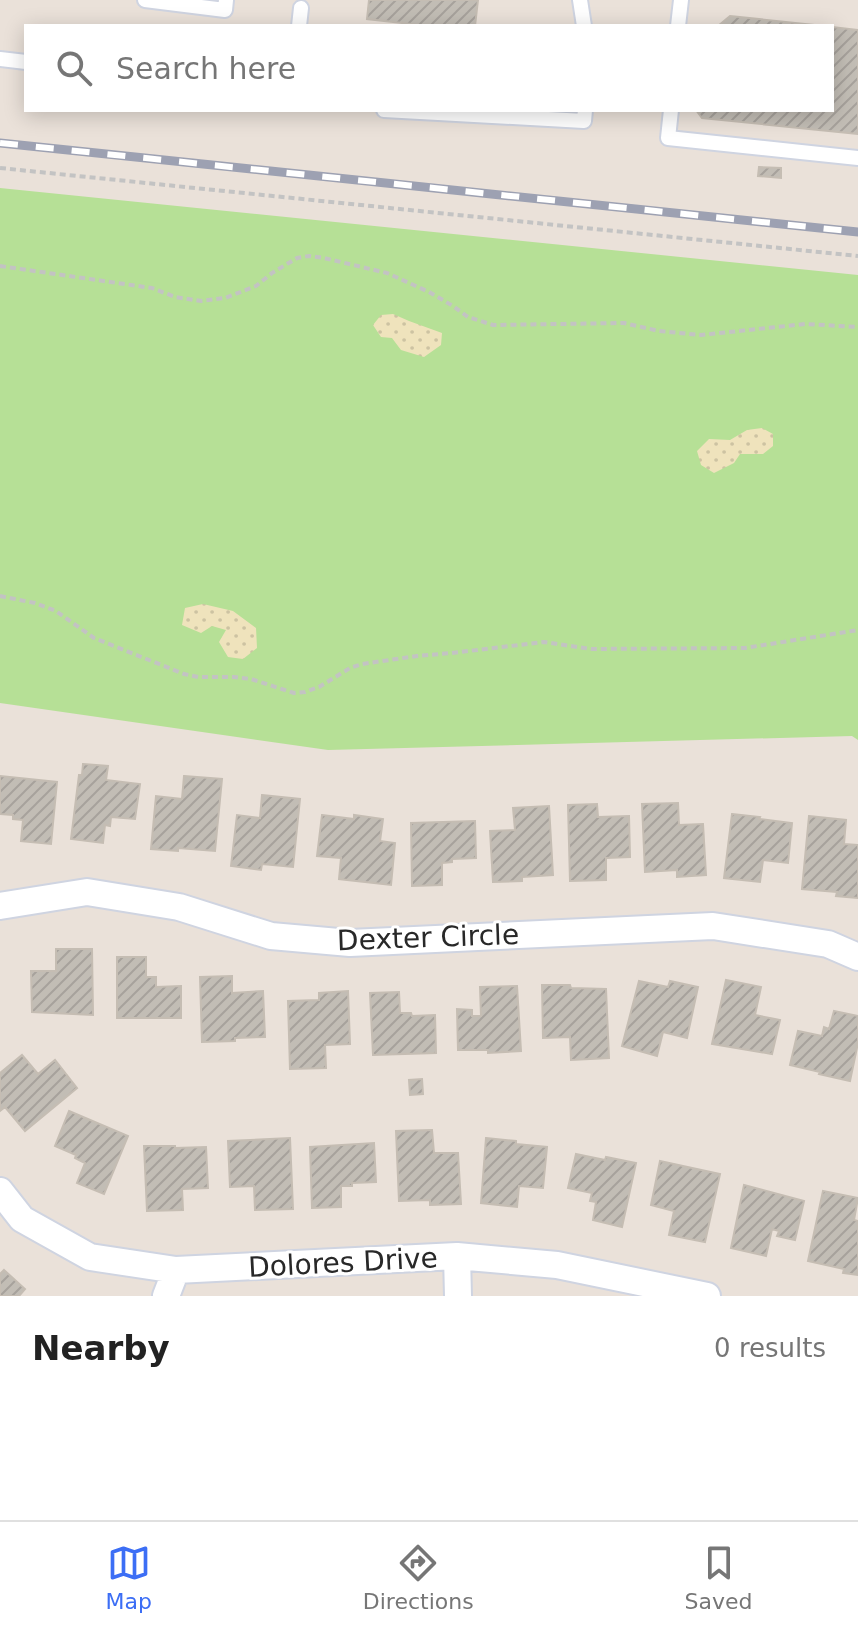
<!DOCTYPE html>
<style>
:root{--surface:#fff;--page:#f2f2f2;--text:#222;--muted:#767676;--line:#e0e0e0;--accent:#3c6ef5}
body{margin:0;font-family:"DejaVu Sans",sans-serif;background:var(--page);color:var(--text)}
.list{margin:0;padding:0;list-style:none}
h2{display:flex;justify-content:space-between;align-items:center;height:104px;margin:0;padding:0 32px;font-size:34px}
h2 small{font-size:26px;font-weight:400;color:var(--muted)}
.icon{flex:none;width:44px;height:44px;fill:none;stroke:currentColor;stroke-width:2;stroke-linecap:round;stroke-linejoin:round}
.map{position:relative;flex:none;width:858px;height:1296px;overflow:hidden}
.search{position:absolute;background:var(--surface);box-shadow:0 4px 20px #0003;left:24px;right:24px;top:24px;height:88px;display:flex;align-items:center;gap:20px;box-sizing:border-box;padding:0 28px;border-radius:0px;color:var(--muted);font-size:30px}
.sheet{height:224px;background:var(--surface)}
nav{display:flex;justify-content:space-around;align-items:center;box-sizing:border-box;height:112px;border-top:2px solid var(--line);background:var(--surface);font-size:22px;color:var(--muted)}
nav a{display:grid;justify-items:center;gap:4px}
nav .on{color:var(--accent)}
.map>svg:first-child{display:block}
</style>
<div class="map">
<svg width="858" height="1296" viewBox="0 0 858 1296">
<defs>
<pattern id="sand-dots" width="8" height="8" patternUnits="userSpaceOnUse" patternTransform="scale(2)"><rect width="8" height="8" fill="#efe3bc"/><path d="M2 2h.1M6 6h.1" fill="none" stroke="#cdc3a2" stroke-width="1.8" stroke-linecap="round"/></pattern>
<pattern id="building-hatch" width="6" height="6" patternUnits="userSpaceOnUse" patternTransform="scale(2)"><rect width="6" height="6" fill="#c2bdb5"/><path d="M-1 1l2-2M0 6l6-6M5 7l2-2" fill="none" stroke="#a7a29c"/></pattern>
</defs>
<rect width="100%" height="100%" fill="#eae1d9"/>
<path fill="#b6e096" d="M 0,188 L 858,275 L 858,740 L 852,736 L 328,750 L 0,703 Z"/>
<path fill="url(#sand-dots)" d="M 393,314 L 409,321 L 442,333 L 441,345 L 424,357 L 401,350 L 392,338 L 381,337 L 373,325 L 381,315 Z
M 762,428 L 773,434 L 773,446 L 763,454 L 740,454 L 734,463 L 714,473 L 701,465 L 697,451 L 709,439 L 730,440 L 747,430 Z
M 203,604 L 233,611 L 256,628 L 257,648 L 243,659 L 228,657 L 219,642 L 226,630 L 212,626 L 201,633 L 182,625 L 185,608 Z"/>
<path fill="url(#building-hatch)" stroke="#c5bdb3" stroke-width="2" d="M 369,0 L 478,0 L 475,26 L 429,26 L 367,19 Z
M 730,16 L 824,26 L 718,26 Z
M 832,27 L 858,30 L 858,134 L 702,118 L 696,110 L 832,110 Z
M 759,167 L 781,168 L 781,178 L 758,176 Z
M 83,764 L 108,766 L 106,780 L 140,784 L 135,819 L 111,817 L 110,826 L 105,825 L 103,843 L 71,839 L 79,775 L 82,775 Z
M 0,776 L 57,782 L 51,844 L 21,841 L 23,820 L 13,819 L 13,815 L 0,814 Z
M 184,776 L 222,779 L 215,851 L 178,848 L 178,851 L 151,849 L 156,796 L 182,799 Z
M 262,795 L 300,799 L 293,867 L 262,864 L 261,870 L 231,866 L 237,815 L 260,818 Z
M 678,803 L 679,825 L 703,824 L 706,875 L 677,877 L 677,870 L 645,872 L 642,804 Z
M 597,804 L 598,817 L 629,816 L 630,857 L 606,858 L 606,880 L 570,881 L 568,805 Z
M 549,806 L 553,875 L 522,877 L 522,881 L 493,882 L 490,831 L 515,830 L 513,808 Z
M 732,814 L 760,817 L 759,819 L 792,823 L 788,863 L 763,860 L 760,882 L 724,878 Z
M 322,815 L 354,819 L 354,815 L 383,819 L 380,841 L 395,843 L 391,885 L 339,879 L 341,858 L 317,856 Z
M 809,816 L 846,820 L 844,844 L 858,845 L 858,898 L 836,896 L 837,892 L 802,889 Z
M 475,821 L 476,858 L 452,859 L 452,862 L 442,863 L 442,885 L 412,886 L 411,823 Z
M 56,949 L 92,949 L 93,1015 L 32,1012 L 31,971 L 56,971 Z
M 117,957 L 146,957 L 146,977 L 156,977 L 156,987 L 181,986 L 181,1018 L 117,1018 Z
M 232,976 L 232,993 L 263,991 L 265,1037 L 235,1038 L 235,1041 L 202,1042 L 200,977 Z
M 726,980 L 761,987 L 755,1015 L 780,1020 L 772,1054 L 712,1044 Z
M 639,981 L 668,987 L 670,981 L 698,987 L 687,1038 L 663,1032 L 657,1056 L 622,1046 Z
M 542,985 L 570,985 L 571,988 L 606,989 L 609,1058 L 571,1060 L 570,1037 L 543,1038 Z
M 517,986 L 521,1051 L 488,1053 L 488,1050 L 458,1050 L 457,1009 L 472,1010 L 472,1016 L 481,1016 L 480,987 Z
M 348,991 L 350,1044 L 325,1045 L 326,1068 L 290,1069 L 288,1001 L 319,1000 L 319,993 Z
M 399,992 L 400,1013 L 411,1013 L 412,1016 L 435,1015 L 436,1053 L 373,1055 L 370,993 Z
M 834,1011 L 858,1016 L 858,1043 L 850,1081 L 819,1074 L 820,1072 L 790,1065 L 798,1031 L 822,1036 L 824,1027 L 829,1029 Z
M 22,1055 L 38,1074 L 55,1060 L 77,1088 L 25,1131 L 5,1107 L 0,1111 L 0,1073 Z
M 422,1079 L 423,1094 L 410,1095 L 409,1080 Z
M 69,1111 L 128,1136 L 104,1194 L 77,1183 L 85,1163 L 75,1158 L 76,1155 L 55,1146 Z
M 432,1130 L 434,1153 L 458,1153 L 461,1204 L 430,1205 L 430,1200 L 399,1201 L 396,1131 Z
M 290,1138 L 293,1209 L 255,1210 L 254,1186 L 230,1187 L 228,1141 Z
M 486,1138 L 516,1141 L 516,1144 L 547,1147 L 543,1188 L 519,1186 L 517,1207 L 481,1203 Z
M 374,1143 L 376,1182 L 352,1183 L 352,1186 L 341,1186 L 341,1207 L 312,1208 L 310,1147 Z
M 144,1146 L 175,1146 L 175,1148 L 206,1147 L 208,1188 L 182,1189 L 183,1210 L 147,1211 Z
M 576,1154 L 605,1160 L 606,1157 L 636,1163 L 622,1227 L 593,1220 L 596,1202 L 590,1201 L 592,1193 L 568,1188 Z
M 660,1161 L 720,1174 L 705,1242 L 669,1235 L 674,1211 L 651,1205 Z
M 744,1185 L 804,1201 L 795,1240 L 777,1236 L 779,1231 L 772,1229 L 766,1256 L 731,1248 Z
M 823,1191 L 858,1198 L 854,1220 L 858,1221 L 858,1275 L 843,1273 L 844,1269 L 808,1261 Z
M 4,1270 L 25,1289 L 19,1296 L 0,1296 L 0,1274 Z"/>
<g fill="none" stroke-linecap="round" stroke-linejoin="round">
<defs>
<path id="service" d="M 145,0 L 225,10 L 226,0
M 580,0 L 584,26
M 299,26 L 301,8
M 678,26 L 681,0
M 0,59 L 26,62
M 384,110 L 584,121 L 585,110
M 671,110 L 668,138 L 858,158"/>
<path id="minor" d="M 0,906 L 87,892 L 179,907 L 271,936 L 350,943 L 713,926 L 828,944 L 858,957
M 0,1191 L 22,1219 L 90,1257 L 176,1270 L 457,1256 L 557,1265 L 707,1296
M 457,1256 L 458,1296
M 166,1296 L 176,1270"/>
</defs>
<use href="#service" stroke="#cfd4e1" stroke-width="18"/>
<use href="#minor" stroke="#cfd4e1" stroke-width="30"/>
<path stroke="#c3c3c3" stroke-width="4" stroke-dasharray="6 4" stroke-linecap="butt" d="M 0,168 L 858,256
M 0,266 L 152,288 L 175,297 L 201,301 L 225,298 L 256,286 L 272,273 L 297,258 L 309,256 L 324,258 L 387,273 L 429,292 L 453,306 L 468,317 L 493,325 L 624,323 L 659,331 L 701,335 L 805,324 L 858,327
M 0,596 L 35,603 L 56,611 L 94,638 L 184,674 L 198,677 L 234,677 L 251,679 L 294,693 L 305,692 L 319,687 L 350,668 L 362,664 L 417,656 L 452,653 L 544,642 L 591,649 L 745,648 L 858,630"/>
<use href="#service" stroke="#fff" stroke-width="14"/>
<use href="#minor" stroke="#fff" stroke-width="26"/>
<defs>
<path id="rail" d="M 0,143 L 858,232"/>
</defs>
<use href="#rail" stroke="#9da1b2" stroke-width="9"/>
<use href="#rail" stroke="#fff" stroke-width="6" stroke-dasharray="18" stroke-linecap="butt"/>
</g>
<g text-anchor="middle" stroke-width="6" stroke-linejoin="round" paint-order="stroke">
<g font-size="28" fill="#282828" stroke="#fff">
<text transform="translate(428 937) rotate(-2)" y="10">Dexter Circle</text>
<text transform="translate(343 1262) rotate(-3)" y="10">Dolores Drive</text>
</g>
</g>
</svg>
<div class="search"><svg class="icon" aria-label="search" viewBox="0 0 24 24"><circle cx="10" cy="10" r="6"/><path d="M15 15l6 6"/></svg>Search here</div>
</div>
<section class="sheet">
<h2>Nearby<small>0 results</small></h2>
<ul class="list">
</ul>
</section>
<nav>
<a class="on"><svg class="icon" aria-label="map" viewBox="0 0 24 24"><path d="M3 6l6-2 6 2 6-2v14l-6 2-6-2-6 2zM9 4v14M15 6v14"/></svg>Map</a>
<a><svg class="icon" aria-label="directions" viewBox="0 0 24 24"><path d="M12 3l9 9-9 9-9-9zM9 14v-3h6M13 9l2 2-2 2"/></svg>Directions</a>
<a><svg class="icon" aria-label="saved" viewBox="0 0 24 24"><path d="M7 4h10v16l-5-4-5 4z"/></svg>Saved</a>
</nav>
